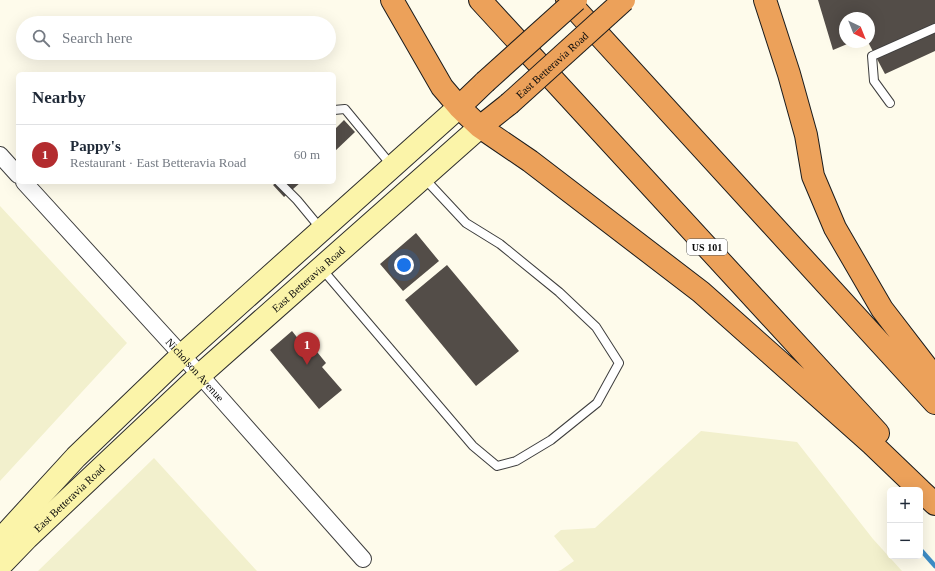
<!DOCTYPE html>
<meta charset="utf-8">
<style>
:root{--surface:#fff;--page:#f6f6f7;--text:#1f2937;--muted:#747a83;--line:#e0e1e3;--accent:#b32c2f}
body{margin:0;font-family:Georgia,serif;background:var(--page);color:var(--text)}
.controls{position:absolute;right:12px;bottom:12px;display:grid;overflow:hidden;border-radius:6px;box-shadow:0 4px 16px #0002}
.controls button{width:36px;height:36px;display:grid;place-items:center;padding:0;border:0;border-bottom:1px solid var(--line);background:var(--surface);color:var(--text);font:20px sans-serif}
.compass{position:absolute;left:839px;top:12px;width:36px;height:36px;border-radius:50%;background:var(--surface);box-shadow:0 4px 16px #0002;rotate:137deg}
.you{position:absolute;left:404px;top:265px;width:14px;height:14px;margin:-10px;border:3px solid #fff;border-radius:50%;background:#1a73e8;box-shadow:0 0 0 6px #1a73e833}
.badge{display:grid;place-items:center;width:26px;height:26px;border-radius:50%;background:var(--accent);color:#fff;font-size:13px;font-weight:700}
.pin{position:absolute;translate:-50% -33px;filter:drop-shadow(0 1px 2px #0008)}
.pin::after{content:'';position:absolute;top:21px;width:14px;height:12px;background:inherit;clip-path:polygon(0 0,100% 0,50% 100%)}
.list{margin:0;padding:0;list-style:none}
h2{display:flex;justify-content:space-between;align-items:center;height:52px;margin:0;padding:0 16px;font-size:17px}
h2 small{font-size:13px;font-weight:400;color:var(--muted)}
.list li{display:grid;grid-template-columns:26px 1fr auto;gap:12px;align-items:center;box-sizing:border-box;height:60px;padding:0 16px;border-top:1px solid var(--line)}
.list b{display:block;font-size:15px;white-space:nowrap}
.list p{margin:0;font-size:13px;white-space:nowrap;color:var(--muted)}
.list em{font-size:13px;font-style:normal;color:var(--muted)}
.icon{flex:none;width:22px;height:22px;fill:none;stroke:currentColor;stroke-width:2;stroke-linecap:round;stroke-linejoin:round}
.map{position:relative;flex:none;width:935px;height:571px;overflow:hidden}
.search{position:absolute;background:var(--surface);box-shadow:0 4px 16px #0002;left:16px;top:16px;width:320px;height:44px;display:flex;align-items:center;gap:10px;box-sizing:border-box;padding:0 14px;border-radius:22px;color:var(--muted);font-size:15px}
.panel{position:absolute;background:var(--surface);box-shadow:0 4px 16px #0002;left:16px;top:72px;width:320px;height:112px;border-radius:6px}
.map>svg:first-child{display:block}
</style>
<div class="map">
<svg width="935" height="571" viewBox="0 0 935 571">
<rect width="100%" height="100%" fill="#fefbeb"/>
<path fill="#f2f0cd" d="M 0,206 L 127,343 L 0,481 Z
M 701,431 L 797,442 L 873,539 L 902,571 L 558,571 L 561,570 L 574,561 L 554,536 L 561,530 L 595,528 Z
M 154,458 L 257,571 L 38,571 Z"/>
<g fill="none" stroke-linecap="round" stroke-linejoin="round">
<path stroke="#3d8cc5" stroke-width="4.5" d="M 920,549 L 935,566"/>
</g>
<path fill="#534d48" d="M 818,0 L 935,0 L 935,51 L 885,74 L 868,42 L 869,18 L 845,18 L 845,42 L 852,42 L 833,50 Z
M 344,120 L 355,132 L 334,152 L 334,130 Z
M 277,182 L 301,182 L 284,197 L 273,185 Z
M 416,233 L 439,261 L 403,291 L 380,264 Z
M 447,265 L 519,351 L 476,386 L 405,300 Z
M 292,331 L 300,341 L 305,337 L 326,363 L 322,367 L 342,390 L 319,409 L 270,350 Z"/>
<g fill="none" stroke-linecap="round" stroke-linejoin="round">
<defs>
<path id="lane" d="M 890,103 L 874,81 L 872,56 L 935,28
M 334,110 L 345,109 L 392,166
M 279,182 L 297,200 L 321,229
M 322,269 L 473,446 L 497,466 L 516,461 L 551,440 L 597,403 L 619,363 L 596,327 L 559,292 L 500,244 L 466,223 L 424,178"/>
<g id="street">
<path d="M 0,155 L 18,175"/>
<path id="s1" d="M 24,182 L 200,375 L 363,559"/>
</g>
<g id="secondary">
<path d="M 0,540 L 76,457 L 182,355 L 459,107"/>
<path id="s2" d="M 0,566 L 27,538 L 200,375 L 480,127"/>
</g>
<path id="highway" d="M 392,0 L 442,87 L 459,107 L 480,127 L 530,161 L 701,292 L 872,444 L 920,490
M 480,0 L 878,433
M 567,0 L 935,403
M 765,0 L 789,74 L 806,135 L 813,176 L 835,228 L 882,309 L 935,378
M 459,107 L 485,82
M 480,127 L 509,104
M 920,490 L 935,504"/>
</defs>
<use href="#lane" stroke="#3e3e3e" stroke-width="10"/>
<use href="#street" stroke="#3e3e3e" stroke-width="18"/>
<use href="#secondary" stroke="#2d2d2d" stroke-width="24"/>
<use href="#highway" stroke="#1c1c1c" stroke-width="24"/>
<use href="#lane" stroke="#fff" stroke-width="8"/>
<use href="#street" stroke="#fff" stroke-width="16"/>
<use href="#secondary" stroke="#fbf4a9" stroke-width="22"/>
<use href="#highway" stroke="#eca15a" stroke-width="22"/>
<defs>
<g id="highway-bridge">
<path d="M 485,82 L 576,0"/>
<path id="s3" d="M 509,104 L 624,0"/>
</g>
</defs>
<use href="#highway-bridge" stroke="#1c1c1c" stroke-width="24" stroke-linecap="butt"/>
<use href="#highway-bridge" stroke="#eca15a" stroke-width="22"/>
</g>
<g text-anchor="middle" stroke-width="4" stroke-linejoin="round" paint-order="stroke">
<rect fill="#fff" stroke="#545454" stroke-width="1" x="687" y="239" width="40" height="16" rx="3"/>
<g font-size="10" font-weight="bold" fill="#0b0b0b">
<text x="707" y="251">US 101</text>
</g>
<g font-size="11" fill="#0b0b0b" stroke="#fff">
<text dy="4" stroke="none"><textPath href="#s3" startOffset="58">East Betteravia Road</textPath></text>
<text dy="4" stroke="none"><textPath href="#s2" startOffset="421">East Betteravia Road</textPath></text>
<text dy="4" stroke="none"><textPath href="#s1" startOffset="254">Nicholson Avenue</textPath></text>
<text dy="4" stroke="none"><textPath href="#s2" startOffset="97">East Betteravia Road</textPath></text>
</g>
</g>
</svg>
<div class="controls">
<button>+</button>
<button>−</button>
</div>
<svg class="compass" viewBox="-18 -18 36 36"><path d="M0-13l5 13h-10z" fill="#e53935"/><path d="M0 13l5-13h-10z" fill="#747a83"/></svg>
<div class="you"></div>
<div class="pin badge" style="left:307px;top:365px">1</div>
<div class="search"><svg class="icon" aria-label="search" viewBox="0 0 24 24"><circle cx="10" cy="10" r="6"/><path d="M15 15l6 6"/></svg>Search here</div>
<section class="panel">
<h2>Nearby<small></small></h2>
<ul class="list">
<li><span class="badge">1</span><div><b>Pappy's</b><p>Restaurant · East Betteravia Road</p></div><em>60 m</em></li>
</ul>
</section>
</div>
